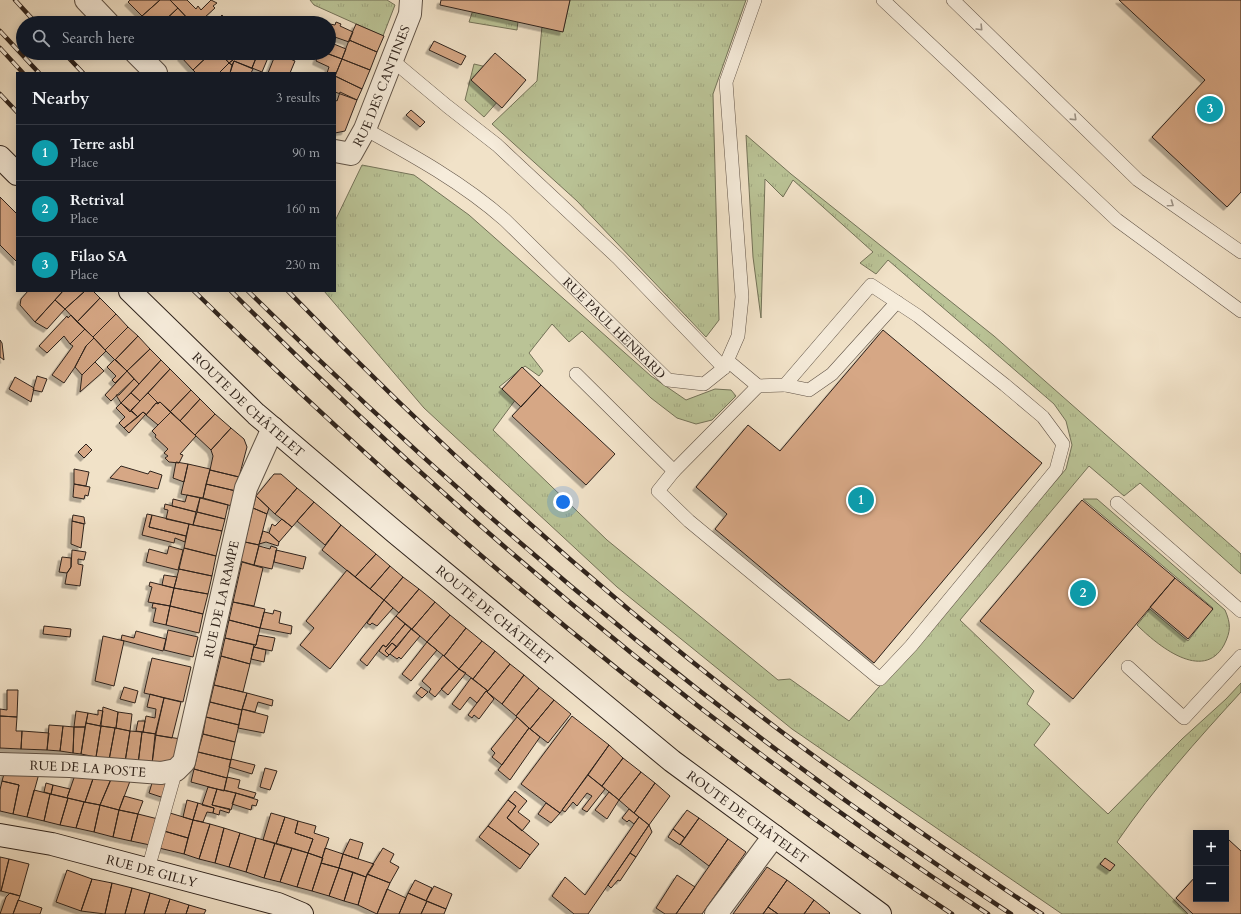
<!DOCTYPE html>
<meta charset="utf-8">
<style>
:root{--surface:#171b24;--page:#242831;--text:#f1f3f6;--muted:#9ea1a6;--line:#363941;--accent:#d93025}
body{margin:0;font-family:Cardo,serif;background:var(--page);color:var(--text)}
.controls{position:absolute;right:12px;bottom:12px;display:grid;overflow:hidden;border-radius:0px;box-shadow:0 2px 10px #0003}
.controls button{width:36px;height:36px;display:grid;place-items:center;padding:0;border:0;border-bottom:1px solid var(--line);background:var(--surface);color:var(--text);font:20px sans-serif}
.you{position:absolute;left:563px;top:502px;width:14px;height:14px;margin:-10px;border:3px solid #fff;border-radius:50%;background:#1a73e8;box-shadow:0 0 0 6px #1a73e833}
.badge{display:grid;place-items:center;width:26px;height:26px;border-radius:50%;background:var(--accent);color:#fff;font-size:13px;font-weight:700}
.pin{position:absolute;translate:-50% -50%;border:2px solid #fff;box-shadow:0 1px 4px #0006}
.list{margin:0;padding:0;list-style:none}
h2{display:flex;justify-content:space-between;align-items:center;height:52px;margin:0;padding:0 16px;font-size:17px}
h2 small{font-size:13px;font-weight:400;color:var(--muted)}
.list li{display:grid;grid-template-columns:26px 1fr auto;gap:12px;align-items:center;box-sizing:border-box;height:56px;padding:0 16px;border-top:1px solid var(--line)}
.list b{display:block;font-size:15px;white-space:nowrap}
.list p{margin:0;font-size:13px;white-space:nowrap;color:var(--muted)}
.list em{font-size:13px;font-style:normal;color:var(--muted)}
.icon{flex:none;width:22px;height:22px;fill:none;stroke:currentColor;stroke-width:2;stroke-linecap:round;stroke-linejoin:round}
.map{position:relative;flex:none;width:1241px;height:914px;overflow:hidden}
.search{position:absolute;background:var(--surface);box-shadow:0 2px 10px #0003;left:16px;top:16px;width:320px;height:44px;display:flex;align-items:center;gap:10px;box-sizing:border-box;padding:0 14px;border-radius:22px;color:var(--muted);font-size:15px}
.panel{position:absolute;background:var(--surface);box-shadow:0 2px 10px #0003;left:16px;top:72px;width:320px;height:220px;border-radius:0px}
.map>svg:first-child{display:block}
</style>
<div class="map">
<svg width="1241" height="914" viewBox="0 0 1241 914">
<defs>
<pattern id="grass-tufts" width="24" height="20" patternUnits="userSpaceOnUse"><rect width="24" height="20" fill="#bac396"/><path d="M3 7l-1-3M5 7V3M7 7l1-3M15 17l-1-3M17 17v-4M19 17l1-3" fill="none" stroke="#a0a781"/></pattern>
<filter id="shadow"><feDropShadow dx="-3.5" dy="3.5" stdDeviation="0" flood-color="#0004"/></filter>
</defs>
<rect width="100%" height="100%" fill="#f1e2c8"/>
<filter id="stains"><feTurbulence type="fractalNoise" baseFrequency=".005" numOctaves="4"/><feColorMatrix values="0 0 0 0 .2 0 0 0 0 .09 0 0 0 0 .02 0 0 0 .5 -.17"/></filter>
<radialGradient id="worn" r=".72"><stop offset=".6" stop-color="#630" stop-opacity="0"/><stop offset="1" stop-color="#630" stop-opacity=".3"/></radialGradient>
<path fill="url(#grass-tufts)" stroke="#747359" d="M 310,0 L 387,0 L 395,5 L 383,36 L 314,5 Z
M 570,0 L 746,0 L 713,94 L 719,320 L 706,337 L 577,201 L 492,124 L 537,81 L 542,26 L 563,31 Z
M 473,10 L 518,21 L 517,30 L 469,22 Z
M 474,64 L 521,75 L 484,117 L 465,100 Z
M 746,135 L 791,174 L 994,336 L 1241,554 L 1241,574 L 1140,483 L 1124,496 L 1089,466 L 960,620 L 1034,691 L 1027,704 L 1050,724 L 1034,745 L 1108,814 L 1182,739 L 1226,699 L 1241,683 L 1241,692 C 1197,740 1154,788 1117,842 L 1188,914 L 1062,914 L 792,729 L 617,587 L 424,408 L 324,291 L 335,291 L 335,221 L 362,165 L 414,175 L 469,215 L 651,376 L 686,400 L 715,389 L 731,390 L 736,396 L 712,420 L 696,424 L 677,418 L 651,398 L 582,331 L 569,342 L 552,324 L 529,353 L 543,371 L 539,376 L 525,366 L 499,387 L 516,399 L 493,430 L 607,540 L 778,680 L 790,679 L 849,721 L 923,637 L 1066,469 L 1072,445 L 1066,421 L 1054,404 L 888,260 L 876,274 L 860,263 L 873,252 L 793,180 L 783,197 L 765,179 L 761,318 L 753,257 Z
M 1083,499 L 1097,499 L 1225,610 C 1231,624 1231,631 1224,645 C 1203,683 1157,645 1137,625 L 1150,609 L 1188,641 L 1213,608 Z"/>
<path fill="#d6a785" stroke="#2f231c" filter="url(#shadow)" d="M 130,0 L 160,0 L 142,16 L 128,2 Z
M 160,0 L 170,0 L 178,8 L 162,23 L 148,23 L 142,16 Z
M 170,0 L 187,0 L 196,9 L 198,6 L 201,10 L 211,0 L 217,3 L 213,6 L 215,8 L 204,18 L 208,23 L 192,23 Z
M 441,0 L 570,0 L 563,32 L 440,5 Z
M 1119,0 L 1241,0 L 1241,192 L 1227,207 L 1152,137 L 1205,80 Z
M 178,8 L 189,20 L 186,23 L 162,23 Z
M 222,15 L 228,22 L 227,23 L 209,23 L 212,21 L 214,23 Z
M 336,22 L 341,24 L 340,26 L 353,32 L 349,42 L 329,35 L 330,24 L 335,25 Z
M 356,24 L 384,36 L 377,52 L 349,40 Z
M 349,40 L 377,52 L 370,70 L 342,59 Z
M 434,41 L 466,56 L 461,65 L 429,50 Z
M 329,42 L 346,49 L 342,59 L 326,53 L 329,53 Z
M 185,53 L 211,53 L 193,70 L 181,57 Z
M 211,53 L 220,53 L 229,63 L 219,73 L 196,73 L 193,70 Z
M 220,53 L 242,53 L 229,63 Z
M 242,53 L 258,53 L 252,68 L 234,61 L 232,65 L 229,63 Z
M 258,53 L 270,53 L 262,72 L 252,68 Z
M 276,53 L 295,61 L 290,73 L 268,73 Z
M 319,53 L 326,53 L 342,59 L 335,76 L 335,73 L 327,73 L 329,67 L 316,61 Z
M 495,53 L 526,80 L 502,108 L 471,80 Z
M 342,59 L 370,70 L 362,89 L 335,76 Z
M 234,61 L 253,69 L 251,73 L 230,73 Z
M 229,63 L 232,65 L 230,73 L 219,73 Z
M 335,76 L 362,89 L 357,100 L 335,92 Z
M 340,92 L 357,100 L 345,131 L 335,133 L 335,100 L 337,101 Z
M 411,110 L 425,122 L 420,127 L 406,115 Z
M 0,197 L 17,214 L 17,262 L 0,245 Z
M 28,291 L 63,291 L 35,322 L 20,305 L 21,299 Z
M 63,291 L 85,291 L 65,309 L 55,300 Z
M 85,291 L 93,291 L 100,298 L 77,322 L 65,309 Z
M 100,298 L 116,314 L 93,337 L 77,322 Z
M 55,300 L 65,309 L 47,329 L 35,322 Z
M 116,314 L 128,327 L 105,350 L 93,337 Z
M 71,315 L 85,329 L 70,344 L 64,336 L 47,353 L 39,346 L 67,316 L 68,318 Z
M 128,327 L 138,336 L 115,360 L 105,350 Z
M 85,329 L 94,338 L 86,346 L 75,367 L 64,383 L 52,375 L 73,346 L 70,344 Z
M 883,330 L 1042,463 L 874,663 L 715,529 L 727,514 L 696,487 L 748,425 L 780,451 Z
M 138,336 L 150,349 L 127,371 L 115,360 Z
M 94,338 L 106,351 L 82,375 L 75,367 L 86,346 Z
M 0,340 L 2,343 L 4,360 L 0,357 Z
M 150,349 L 161,360 L 139,384 L 127,371 Z
M 115,359 L 127,371 L 115,383 L 112,380 L 116,376 L 107,367 Z
M 161,360 L 170,369 L 140,401 L 131,393 Z
M 95,362 L 104,371 L 80,392 L 82,375 Z
M 522,367 L 541,385 L 521,407 L 502,389 Z
M 170,369 L 191,390 L 170,412 L 160,402 L 158,403 L 148,393 Z
M 127,371 L 134,379 L 111,401 L 105,395 Z
M 37,376 L 47,379 L 42,392 L 33,390 Z
M 15,377 L 34,388 L 31,402 L 9,389 Z
M 134,379 L 139,384 L 121,403 L 116,395 L 119,395 Z
M 541,385 L 615,454 L 586,485 L 512,416 Z
M 191,390 L 200,399 L 180,421 L 170,412 Z
M 131,393 L 140,401 L 130,412 L 121,403 Z
M 148,393 L 158,403 L 156,403 L 146,415 L 143,412 L 138,417 L 131,410 Z
M 200,399 L 215,414 L 195,435 L 180,421 Z
M 160,402 L 171,412 L 158,425 L 146,415 L 156,403 L 158,404 Z
M 121,403 L 138,417 L 124,428 L 119,423 L 125,417 L 116,408 Z
M 143,412 L 146,414 L 129,433 L 124,428 Z
M 171,412 L 196,436 L 180,454 L 183,455 L 179,463 L 169,462 L 165,458 L 168,456 L 164,453 L 168,449 L 155,437 L 156,435 L 152,431 Z
M 215,414 L 231,428 L 211,450 L 195,435 Z
M 231,428 L 244,439 L 247,447 L 239,477 L 210,470 L 213,456 L 211,450 Z
M 86,444 L 92,450 L 84,458 L 78,452 Z
M 176,462 L 188,464 L 184,482 L 173,478 Z
M 188,464 L 210,469 L 203,498 L 181,494 Z
M 121,466 L 148,474 L 150,471 L 162,475 L 158,489 L 110,478 Z
M 74,469 L 89,472 L 86,486 L 74,484 Z
M 210,470 L 239,477 L 236,491 L 206,484 Z
M 274,474 L 281,474 L 297,488 L 275,514 L 256,496 Z
M 74,484 L 90,487 L 88,496 L 85,495 L 84,499 L 73,497 Z
M 206,484 L 236,491 L 232,506 L 203,498 Z
M 297,488 L 314,502 L 292,527 L 275,514 Z
M 187,495 L 200,498 L 196,512 L 172,506 L 173,499 L 185,502 Z
M 256,496 L 269,508 L 267,514 L 253,508 Z
M 200,498 L 228,505 L 225,519 L 197,512 Z
M 1082,500 L 1175,578 L 1073,699 L 980,621 Z
M 314,502 L 341,525 L 325,545 L 297,521 Z
M 165,504 L 196,512 L 193,525 L 166,519 L 168,510 L 164,509 Z
M 253,508 L 267,514 L 259,545 L 245,542 Z
M 197,512 L 225,519 L 222,531 L 193,525 Z
M 147,514 L 152,515 L 149,527 L 186,536 L 185,542 L 175,538 L 174,543 L 142,535 Z
M 73,515 L 84,517 L 85,524 L 72,521 Z
M 152,515 L 189,524 L 186,536 L 149,527 Z
M 282,519 L 292,527 L 279,542 L 269,533 L 272,524 L 275,526 Z
M 72,521 L 84,524 L 81,548 L 71,544 Z
M 189,524 L 222,531 L 216,556 L 184,548 Z
M 341,525 L 376,554 L 355,577 L 322,550 Z
M 263,531 L 269,533 L 279,542 L 278,546 L 266,542 L 259,544 Z
M 245,542 L 259,545 L 254,565 L 240,561 Z
M 169,546 L 183,550 L 178,570 L 146,562 L 149,549 L 167,554 Z
M 259,546 L 270,549 L 271,546 L 277,548 L 272,569 L 254,565 Z
M 184,548 L 216,556 L 212,576 L 179,569 Z
M 72,550 L 86,552 L 84,560 L 78,559 L 78,564 L 83,565 L 80,586 L 65,584 L 67,573 L 71,567 Z
M 276,550 L 306,557 L 303,569 L 274,562 Z
M 376,554 L 390,566 L 370,589 L 355,577 Z
M 62,557 L 71,558 L 71,567 L 67,573 L 59,572 Z
M 242,562 L 263,568 L 254,606 L 233,602 Z
M 390,566 L 403,577 L 384,600 L 370,589 Z
M 179,569 L 212,576 L 208,594 L 174,588 Z
M 347,570 L 384,600 L 330,669 L 300,645 L 314,628 L 306,621 Z
M 164,575 L 177,577 L 174,588 L 162,585 Z
M 403,577 L 419,589 L 399,613 L 384,600 Z
M 1175,578 L 1213,609 L 1188,639 L 1150,607 Z
M 150,582 L 174,588 L 170,606 L 148,602 L 152,587 L 149,586 Z
M 174,588 L 208,594 L 203,614 L 170,606 Z
M 419,589 L 435,602 L 412,629 L 396,616 Z
M 384,600 L 393,608 L 377,626 L 372,623 L 370,625 L 367,623 Z
M 233,602 L 265,609 L 260,628 L 229,620 Z
M 435,602 L 450,615 L 427,642 L 412,629 Z
M 153,603 L 170,606 L 166,625 L 153,622 L 156,608 L 152,608 Z
M 170,606 L 203,614 L 199,633 L 166,625 Z
M 274,610 L 281,612 L 279,623 L 292,626 L 291,634 L 260,628 L 264,612 L 273,614 Z
M 450,615 L 466,628 L 444,656 L 427,642 Z
M 396,616 L 405,624 L 386,647 L 383,645 L 367,666 L 360,660 Z
M 229,620 L 260,628 L 256,645 L 225,638 Z
M 405,624 L 411,629 L 397,647 L 392,643 L 385,651 L 389,655 L 387,657 L 379,651 L 383,645 L 386,647 Z
M 44,626 L 71,629 L 70,637 L 43,634 Z
M 466,628 L 482,641 L 459,669 L 444,656 Z
M 411,629 L 420,636 L 401,659 L 399,657 L 397,659 L 390,654 Z
M 168,630 L 198,637 L 193,657 L 164,650 Z
M 136,631 L 166,639 L 163,651 L 121,640 L 122,635 L 134,638 Z
M 258,635 L 275,638 L 272,651 L 254,647 L 256,645 Z
M 103,636 L 124,641 L 114,686 L 95,681 Z
M 225,638 L 254,645 L 250,664 L 221,656 Z
M 482,641 L 495,651 L 473,679 L 459,669 Z
M 427,642 L 437,650 L 411,681 L 402,674 Z
M 392,643 L 397,647 L 389,655 L 385,651 Z
M 254,647 L 266,650 L 264,662 L 251,659 Z
M 495,651 L 510,664 L 488,691 L 473,679 Z
M 443,655 L 459,669 L 435,697 L 429,692 L 431,689 L 422,681 Z
M 221,656 L 250,664 L 243,692 L 214,685 Z
M 152,658 L 191,667 L 183,702 L 144,693 Z
M 510,664 L 524,675 L 502,704 L 487,692 Z
M 459,669 L 466,673 L 448,695 L 441,689 Z
M 524,675 L 539,688 L 516,716 L 502,704 Z
M 471,678 L 488,691 L 486,691 L 477,703 L 470,697 L 460,710 L 452,704 Z
M 214,685 L 247,693 L 242,710 L 210,702 Z
M 124,687 L 138,691 L 135,703 L 120,699 Z
M 421,687 L 428,692 L 422,698 L 416,693 Z
M 539,688 L 554,700 L 530,729 L 516,716 Z
M 7,690 L 18,690 L 17,717 L 0,716 L 0,709 L 7,710 Z
M 486,691 L 494,699 L 479,719 L 474,715 L 472,718 L 468,715 Z
M 247,693 L 273,700 L 272,706 L 258,702 L 255,712 L 242,709 Z
M 150,694 L 164,698 L 156,734 L 143,732 L 146,716 L 155,718 L 156,709 L 147,707 Z
M 164,698 L 181,702 L 172,738 L 155,735 Z
M 554,700 L 571,714 L 548,743 L 530,729 Z
M 210,702 L 242,710 L 239,725 L 206,717 Z
M 103,707 L 118,712 L 116,728 L 101,726 Z
M 242,709 L 268,716 L 264,733 L 238,728 Z
M 98,710 L 103,711 L 100,726 L 86,723 L 88,713 L 98,715 Z
M 76,711 L 88,713 L 85,727 L 74,727 Z
M 118,712 L 132,714 L 130,731 L 116,728 Z
M 0,716 L 17,717 L 16,731 L 22,731 L 21,749 L 0,748 Z
M 572,716 L 609,745 L 560,813 L 521,784 Z
M 206,717 L 239,725 L 235,742 L 203,734 Z
M 517,717 L 529,728 L 502,765 L 492,757 L 495,753 L 491,749 Z
M 138,721 L 145,721 L 143,732 L 136,731 Z
M 86,723 L 101,726 L 96,757 L 81,754 Z
M 49,725 L 63,726 L 60,751 L 47,750 Z
M 63,726 L 74,727 L 73,753 L 60,751 Z
M 101,726 L 115,728 L 109,760 L 96,757 Z
M 74,727 L 85,727 L 81,754 L 73,753 Z
M 115,728 L 130,731 L 125,762 L 109,760 Z
M 529,728 L 540,737 L 510,780 L 498,770 Z
M 22,731 L 49,733 L 47,750 L 21,749 Z
M 130,731 L 142,732 L 138,764 L 125,762 Z
M 142,732 L 156,734 L 152,764 L 138,764 Z
M 203,734 L 235,742 L 231,760 L 198,752 Z
M 155,735 L 181,739 L 175,763 L 152,764 Z
M 609,745 L 623,758 L 602,786 L 588,775 Z
M 198,752 L 231,760 L 227,778 L 194,769 Z
M 623,758 L 641,772 L 619,800 L 602,786 Z
M 231,759 L 255,765 L 252,774 L 229,767 Z
M 6,767 L 40,770 L 27,817 L 13,814 L 19,785 L 2,781 Z
M 265,768 L 277,771 L 270,790 L 260,787 Z
M 194,769 L 227,778 L 224,791 L 191,782 Z
M 76,772 L 95,773 L 85,802 L 67,798 Z
M 641,772 L 655,783 L 634,813 L 619,800 Z
M 95,773 L 113,774 L 100,805 L 85,802 Z
M 113,775 L 132,776 L 119,810 L 100,805 Z
M 588,775 L 605,789 L 587,812 L 582,809 L 592,796 L 587,793 L 577,806 L 573,802 L 565,812 L 562,810 Z
M 170,777 L 164,798 L 149,793 L 152,783 Z
M 227,777 L 240,780 L 238,788 L 256,793 L 254,798 L 224,790 Z
M 2,781 L 19,785 L 13,814 L 0,811 L 0,790 Z
M 46,783 L 53,785 L 51,794 L 44,792 Z
M 655,783 L 670,796 L 649,825 L 634,813 Z
M 53,785 L 70,789 L 67,798 L 51,794 Z
M 208,787 L 217,789 L 212,805 L 230,809 L 229,813 L 220,810 L 219,815 L 213,813 L 214,808 L 202,805 Z
M 217,789 L 236,793 L 231,810 L 212,805 Z
M 34,790 L 50,794 L 44,821 L 27,817 Z
M 515,791 L 527,801 L 518,812 L 530,821 L 522,831 L 507,818 L 516,806 L 508,800 Z
M 609,792 L 619,800 L 607,819 L 595,810 Z
M 236,793 L 258,800 L 256,806 L 252,805 L 251,810 L 232,804 Z
M 50,794 L 68,798 L 60,825 L 44,821 Z
M 124,796 L 143,801 L 138,814 L 119,810 Z
M 68,798 L 84,802 L 76,828 L 60,825 Z
M 187,800 L 198,803 L 193,820 L 183,817 Z
M 508,800 L 516,806 L 507,818 L 539,844 L 530,855 L 488,826 Z
M 84,802 L 100,805 L 94,832 L 76,828 Z
M 198,803 L 214,808 L 213,813 L 207,812 L 203,822 L 193,820 Z
M 546,803 L 560,813 L 551,823 L 538,814 Z
M 100,805 L 119,810 L 113,837 L 94,832 Z
M 629,809 L 639,817 L 634,824 L 629,820 L 627,822 L 622,818 Z
M 119,810 L 138,814 L 131,841 L 113,837 Z
M 687,810 L 699,818 L 685,838 L 673,829 Z
M 170,813 L 193,820 L 188,838 L 164,831 Z
M 271,813 L 285,817 L 276,844 L 263,840 Z
M 138,814 L 158,819 L 150,845 L 131,841 Z
M 285,817 L 298,821 L 295,833 L 313,839 L 308,853 L 276,844 Z
M 639,817 L 649,825 L 588,914 L 574,914 L 552,896 L 565,877 L 585,895 Z
M 699,818 L 728,839 L 709,866 L 680,844 Z
M 193,820 L 210,824 L 199,859 L 184,854 Z
M 298,821 L 316,826 L 314,833 L 329,838 L 322,858 L 308,853 L 313,839 L 295,833 Z
M 210,824 L 224,828 L 215,863 L 199,859 Z
M 649,825 L 652,832 L 636,857 L 630,853 Z
M 488,826 L 530,855 L 520,869 L 479,837 Z
M 224,828 L 240,833 L 229,867 L 215,863 Z
M 673,829 L 685,838 L 680,845 L 668,837 Z
M 164,831 L 188,838 L 184,854 L 159,848 Z
M 240,833 L 256,838 L 246,872 L 229,867 Z
M 256,838 L 275,843 L 264,878 L 246,872 Z
M 350,839 L 363,843 L 358,859 L 343,854 Z
M 728,839 L 746,852 L 702,914 L 676,914 Z
M 1229,840 L 1241,851 L 1241,914 L 1193,914 L 1176,898 L 1196,876 L 1196,899 L 1226,899 L 1226,843 Z
M 275,843 L 292,848 L 280,882 L 264,878 Z
M 292,848 L 308,853 L 297,887 L 280,882 Z
M 325,848 L 343,854 L 339,868 L 321,863 Z
M 383,848 L 394,854 L 390,862 L 399,867 L 390,883 L 367,874 Z
M 308,853 L 323,858 L 312,891 L 297,887 Z
M 630,853 L 636,857 L 620,881 L 618,880 L 611,888 L 608,885 Z
M 343,854 L 374,864 L 366,877 L 339,868 Z
M 0,857 L 9,859 L 1,891 L 0,891 Z
M 1105,858 L 1115,865 L 1110,871 L 1100,864 Z
M 9,859 L 29,864 L 20,896 L 1,891 Z
M 321,863 L 339,868 L 329,896 L 312,891 Z
M 767,867 L 787,880 L 763,914 L 733,914 Z
M 339,868 L 353,872 L 344,901 L 329,896 Z
M 67,870 L 92,879 L 81,911 L 56,902 Z
M 353,872 L 366,877 L 358,905 L 344,901 Z
M 367,874 L 390,883 L 377,914 L 358,905 Z
M 677,875 L 695,887 L 676,914 L 665,914 L 656,908 Z
M 92,879 L 112,883 L 105,914 L 81,911 Z
M 415,880 L 432,888 L 426,901 L 408,893 Z
M 787,880 L 814,900 L 804,914 L 778,914 L 768,907 Z
M 112,883 L 132,888 L 125,914 L 105,914 Z
M 434,886 L 452,894 L 446,909 L 426,901 Z
M 132,888 L 150,893 L 144,914 L 125,914 Z
M 387,889 L 406,898 L 399,914 L 377,914 Z
M 10,893 L 20,896 L 13,914 L 0,914 L 6,897 Z
M 150,893 L 170,899 L 165,914 L 144,914 Z
M 408,893 L 427,901 L 421,914 L 399,914 Z
M 170,899 L 189,905 L 186,914 L 165,914 Z
M 18,900 L 42,908 L 40,914 L 13,914 Z
M 814,900 L 830,913 L 829,914 L 804,914 Z
M 427,901 L 446,909 L 444,914 L 421,914 Z
M 189,905 L 206,910 L 204,914 L 186,914 Z
M 768,907 L 778,914 L 763,914 Z"/>
<g fill="none" stroke-linecap="round" stroke-linejoin="round">
<defs>
<g id="lane">
<path d="M 883,0 L 1117,220 L 1241,311"/>
<path d="M 953,0 L 1138,180 L 1241,252"/>
<path d="M 392,60 L 447,106 L 497,145 L 618,258 L 724,368"/>
<path id="s1" d="M 365,129 C 414,156 463,183 505,220 L 668,380 L 704,384 L 724,368 L 738,336 L 742,297 L 726,82 L 755,0"/>
<path d="M 576,374 L 674,471 L 758,386 L 728,361"/>
<path d="M 785,385 L 809,390 L 832,374 L 897,302"/>
<path d="M 674,471 L 658,491 L 689,521 L 880,679 L 911,646 L 1056,470 L 1063,444 L 1043,417 L 1005,385 L 918,316 L 871,285 L 785,385 L 758,386"/>
<path d="M 1117,503 L 1241,611"/>
<path d="M 1128,667 L 1184,718 L 1241,656"/>
<path d="M 148,869 L 176,770"/>
</g>
<g id="street">
<path d="M 86,0 L 108,23"/>
<path d="M 136,53 L 156,73"/>
<path id="s2" d="M 335,151 L 351,154 L 365,129 L 410,14 L 411,0"/>
<path id="s3" d="M 0,764 L 70,766 L 161,773 L 176,770 L 184,762 L 246,488 L 273,428"/>
<path d="M 716,914 L 774,836"/>
</g>
<g id="secondary">
<path d="M 0,157 L 17,174"/>
<path id="s4" d="M 130,291 L 256,414 L 396,533 L 672,761 L 880,914"/>
<path id="s5" d="M 0,835 L 52,844 L 278,904 L 302,914"/>
</g>
</defs>
<use href="#lane" stroke="#605347" stroke-width="14"/>
<use href="#street" stroke="#605347" stroke-width="24"/>
<use href="#secondary" stroke="#2f231c" stroke-width="24"/>
<use href="#lane" stroke="#f6ecdb" stroke-width="13"/>
<use href="#street" stroke="#f6ecdb" stroke-width="22"/>
<use href="#secondary" stroke="#f6ecdb" stroke-width="22"/>
<defs>
<path id="rail" d="M 15,0 L 36,23
M 0,31 L 39,73
M 0,48 L 23,73
M 64,53 L 83,73
M 0,94 L 17,112
M 194,291 C 427,520 679,733 952,914
M 231,291 C 462,523 714,734 988,914
M 248,291 C 482,522 734,734 1011,914
M 288,291 C 432,440 585,579 748,706 C 843,780 942,848 1042,914"/>
</defs>
<use href="#rail" stroke="#2f231c" stroke-width="4.5"/>
<use href="#rail" stroke="#f6ecdb" stroke-width="3" stroke-dasharray="9" stroke-linecap="butt"/>
</g>
<defs><path id="oneway-chevron" d="M-2-3.5L2.5 0L-2 3.5" fill="none" stroke-width="1.6" stroke-linecap="round" stroke-linejoin="round"/></defs>
<g stroke="#9c9285">
<use href="#oneway-chevron" transform="translate(980 28) rotate(46)"/>
<use href="#oneway-chevron" transform="translate(1074 118) rotate(44)"/>
<use href="#oneway-chevron" transform="translate(1171 204) rotate(35)"/>
</g>
<g text-anchor="middle" stroke-width="3" stroke-linejoin="round" paint-order="stroke">
<g font-size="13" fill="#2f231c" stroke="#f6ecdb">
<text dy="5" stroke="none"><textPath href="#s2" startOffset="91">RUE DES CANTINES</textPath></text>
<text dy="5" stroke="none"><textPath href="#s1" startOffset="321">RUE PAUL HENRARD</textPath></text>
<text dy="5" stroke="none"><textPath href="#s4" startOffset="164">ROUTE DE CHÂTELET</textPath></text>
<text dy="5" stroke="none"><textPath href="#s3" startOffset="355">RUE DE LA RAMPE</textPath></text>
<text dy="5" stroke="none"><textPath href="#s4" startOffset="488">ROUTE DE CHÂTELET</textPath></text>
<text dy="5" stroke="none"><textPath href="#s3" startOffset="88">RUE DE LA POSTE</textPath></text>
<text dy="5" stroke="none"><textPath href="#s4" startOffset="812">ROUTE DE CHÂTELET</textPath></text>
<text dy="5" stroke="none"><textPath href="#s5" startOffset="156">RUE DE GILLY</textPath></text>
</g>
</g>
<rect width="100%" height="100%" filter="url(#stains)"/>
<rect width="100%" height="100%" fill="url(#worn)"/>
</svg>
<div class="controls">
<button>+</button>
<button>−</button>
</div>
<div class="you"></div>
<div class="pin badge" style="left:861px;top:500px;background:#0f9aa8">1</div>
<div class="pin badge" style="left:1083px;top:593px;background:#0f9aa8">2</div>
<div class="pin badge" style="left:1210px;top:109px;background:#0f9aa8">3</div>
<div class="search"><svg class="icon" aria-label="search" viewBox="0 0 24 24"><circle cx="10" cy="10" r="6"/><path d="M15 15l6 6"/></svg>Search here</div>
<section class="panel">
<h2>Nearby<small>3 results</small></h2>
<ul class="list">
<li><span class="badge" style="background:#0f9aa8">1</span><div><b>Terre asbl</b><p>Place</p></div><em>90 m</em></li>
<li><span class="badge" style="background:#0f9aa8">2</span><div><b>Retrival</b><p>Place</p></div><em>160 m</em></li>
<li><span class="badge" style="background:#0f9aa8">3</span><div><b>Filao SA</b><p>Place</p></div><em>230 m</em></li>
</ul>
</section>
</div>
